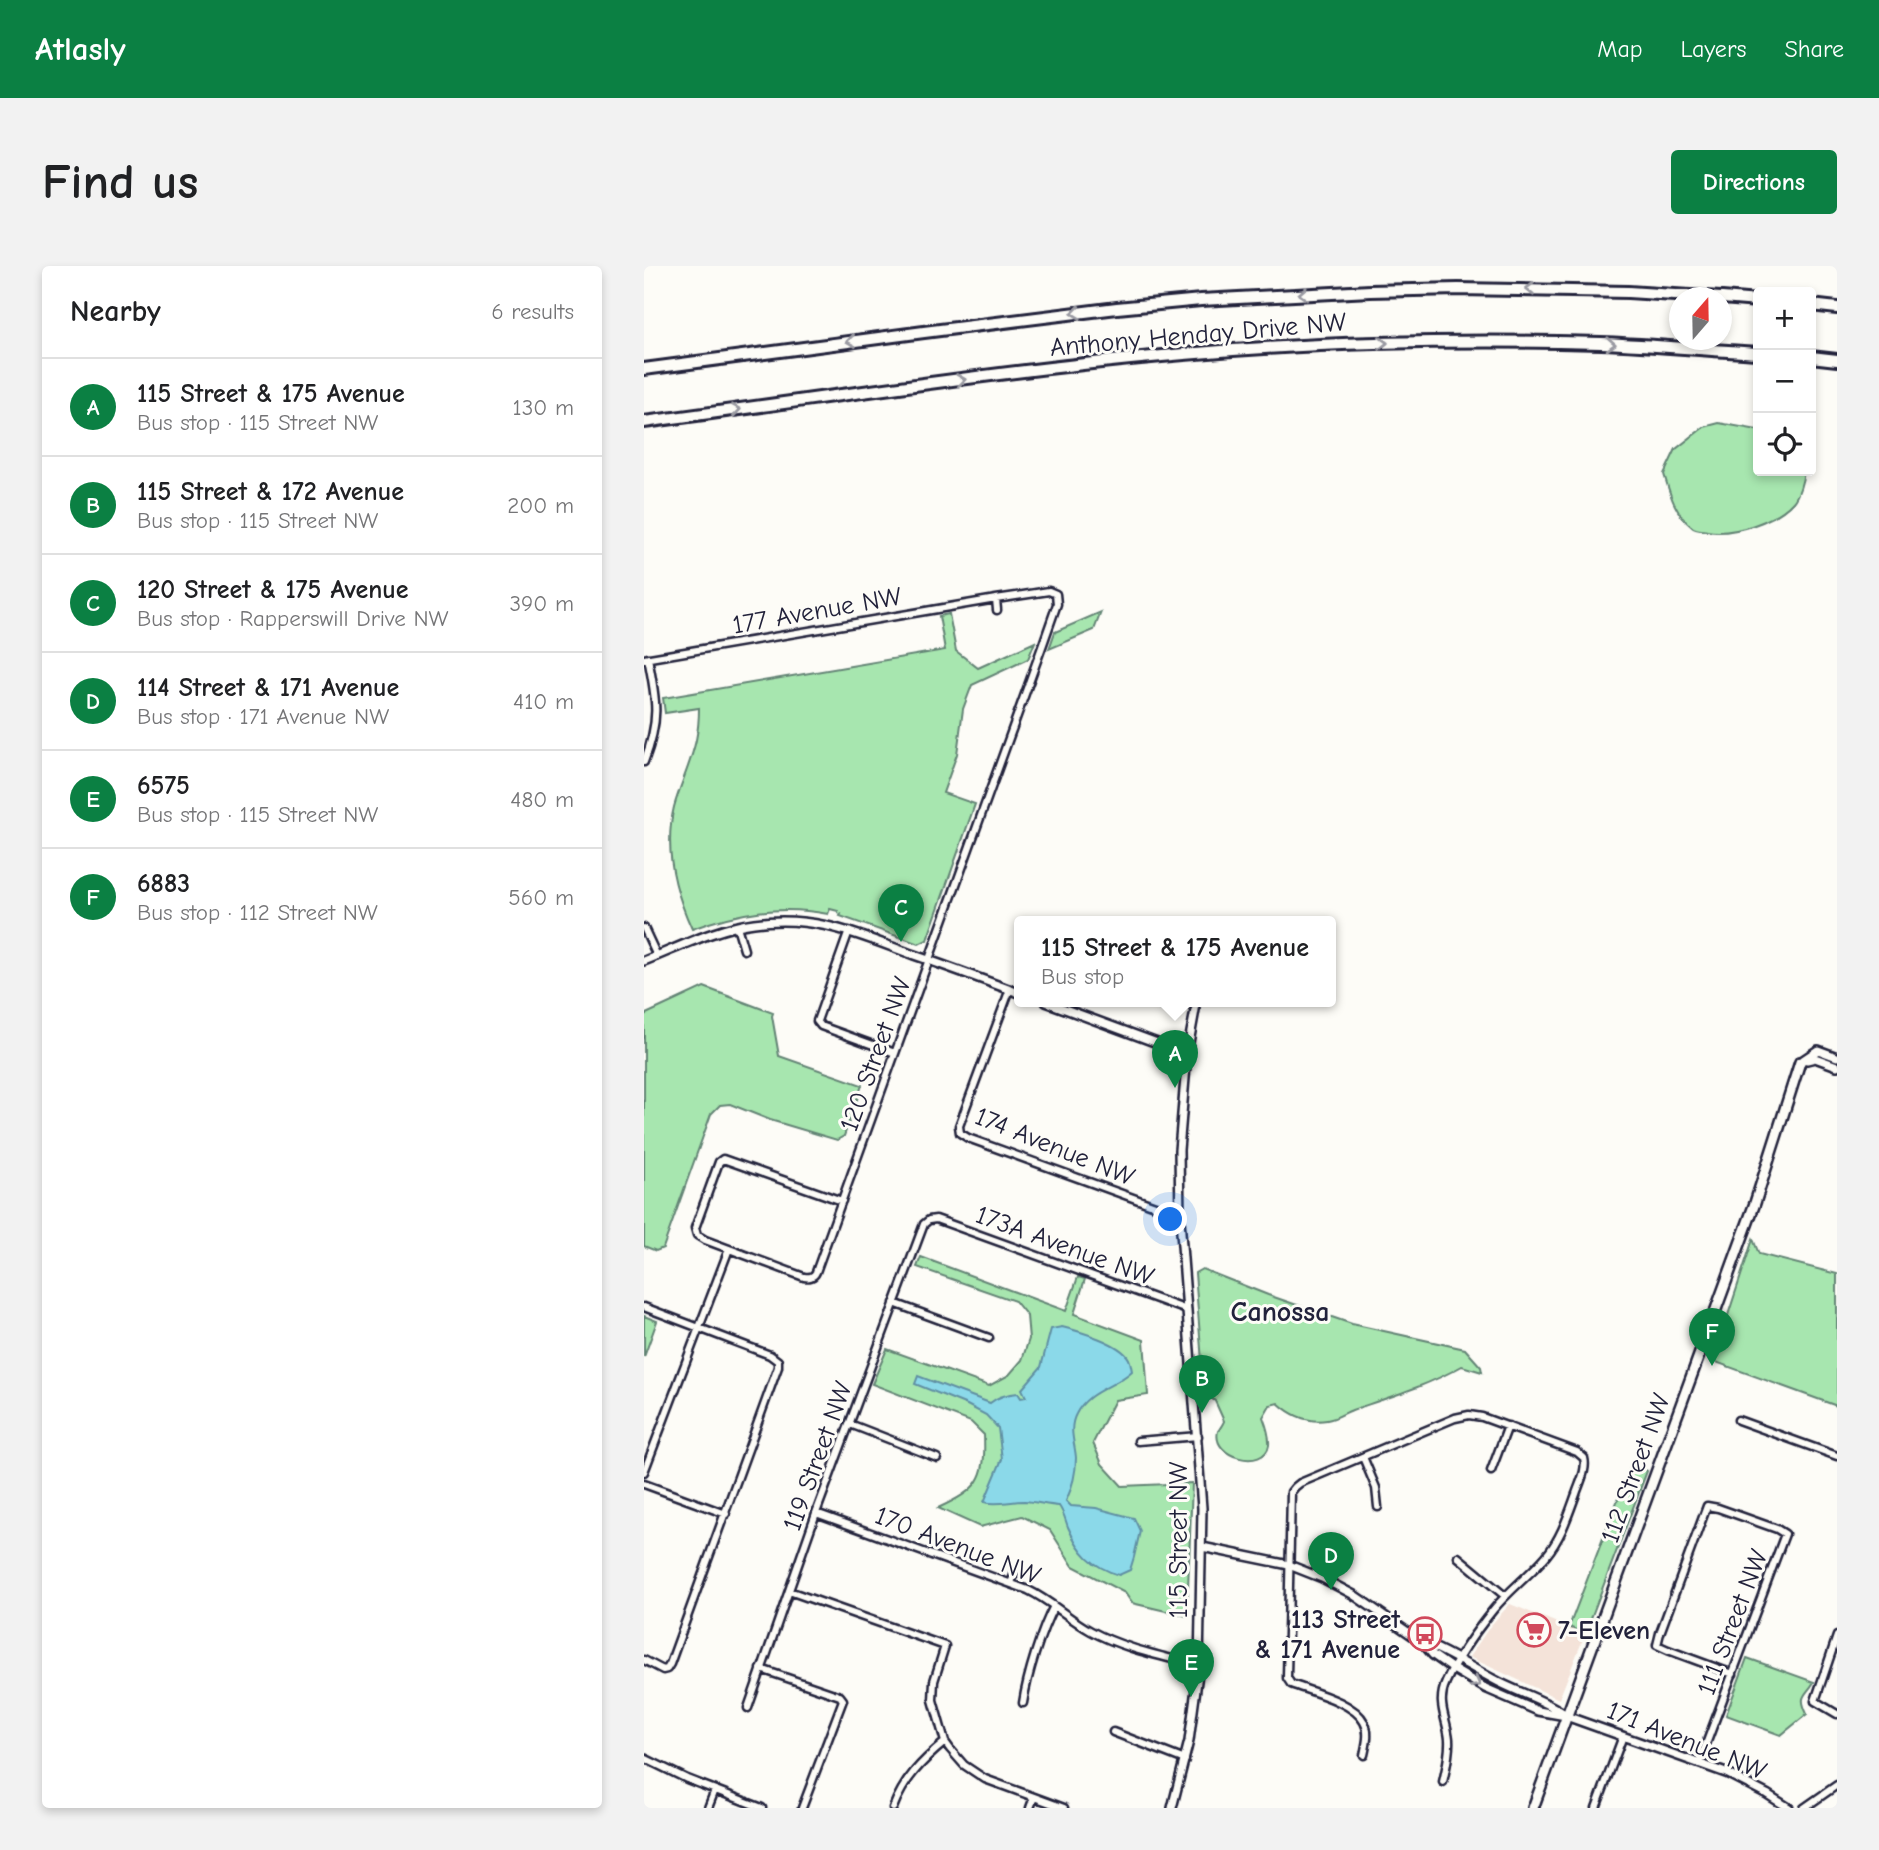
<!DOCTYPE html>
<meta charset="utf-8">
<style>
:root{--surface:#fff;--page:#f2f2f2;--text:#202124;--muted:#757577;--line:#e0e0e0;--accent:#0b8043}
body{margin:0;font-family:"Comic Neue",sans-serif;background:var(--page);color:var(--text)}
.controls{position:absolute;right:21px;top:21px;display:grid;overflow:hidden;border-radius:7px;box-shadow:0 4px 10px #0003}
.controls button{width:63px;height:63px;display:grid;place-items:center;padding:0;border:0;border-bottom:2px solid var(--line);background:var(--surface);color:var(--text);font:35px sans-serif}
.compass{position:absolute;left:1025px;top:21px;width:63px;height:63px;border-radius:50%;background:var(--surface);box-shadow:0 4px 10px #0003;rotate:20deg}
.you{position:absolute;left:527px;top:954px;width:24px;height:24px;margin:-18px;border:5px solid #fff;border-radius:50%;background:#1a73e8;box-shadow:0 0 0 10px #1a73e833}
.badge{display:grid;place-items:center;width:46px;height:46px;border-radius:50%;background:var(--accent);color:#fff;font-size:23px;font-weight:700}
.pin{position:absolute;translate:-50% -58px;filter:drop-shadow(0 2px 4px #0008)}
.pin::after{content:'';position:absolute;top:37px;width:24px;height:21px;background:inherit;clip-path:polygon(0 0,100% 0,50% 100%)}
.popup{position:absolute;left:370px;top:650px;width:322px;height:91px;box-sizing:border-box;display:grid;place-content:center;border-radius:7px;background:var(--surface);filter:drop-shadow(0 2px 5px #0005);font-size:23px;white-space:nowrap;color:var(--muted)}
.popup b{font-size:26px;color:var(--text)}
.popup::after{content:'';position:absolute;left:50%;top:100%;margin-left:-14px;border:14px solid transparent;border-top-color:var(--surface)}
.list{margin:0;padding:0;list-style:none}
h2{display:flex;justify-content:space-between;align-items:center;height:91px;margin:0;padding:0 28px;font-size:30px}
h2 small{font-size:23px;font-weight:400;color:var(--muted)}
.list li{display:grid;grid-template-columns:46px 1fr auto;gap:21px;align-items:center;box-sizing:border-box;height:98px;padding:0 28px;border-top:2px solid var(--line)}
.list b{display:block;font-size:26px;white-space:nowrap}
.list p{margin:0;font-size:23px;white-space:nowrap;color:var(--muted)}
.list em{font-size:23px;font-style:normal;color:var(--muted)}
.icon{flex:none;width:38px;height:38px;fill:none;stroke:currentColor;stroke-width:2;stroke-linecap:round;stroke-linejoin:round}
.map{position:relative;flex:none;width:1193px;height:1542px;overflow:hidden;border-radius:7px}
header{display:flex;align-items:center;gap:42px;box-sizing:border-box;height:98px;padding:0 35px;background:var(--accent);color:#fff}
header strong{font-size:33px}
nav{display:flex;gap:38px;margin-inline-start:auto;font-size:24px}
.intro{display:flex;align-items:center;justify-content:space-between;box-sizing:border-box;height:168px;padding:0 42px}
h1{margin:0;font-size:49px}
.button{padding:18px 32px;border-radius:7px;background:var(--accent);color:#fff;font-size:24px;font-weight:700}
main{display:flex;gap:42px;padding:0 42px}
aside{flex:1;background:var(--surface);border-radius:7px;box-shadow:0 4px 10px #0003}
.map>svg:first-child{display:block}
</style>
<header>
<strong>Atlasly</strong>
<nav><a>Map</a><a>Layers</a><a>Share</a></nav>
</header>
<div class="intro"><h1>Find us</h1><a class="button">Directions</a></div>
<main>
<aside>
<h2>Nearby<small>6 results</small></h2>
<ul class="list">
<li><span class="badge">A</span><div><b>115 Street &amp; 175 Avenue</b><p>Bus stop · 115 Street NW</p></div><em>130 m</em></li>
<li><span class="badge">B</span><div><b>115 Street &amp; 172 Avenue</b><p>Bus stop · 115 Street NW</p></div><em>200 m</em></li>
<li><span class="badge">C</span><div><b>120 Street &amp; 175 Avenue</b><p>Bus stop · Rapperswill Drive NW</p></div><em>390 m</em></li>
<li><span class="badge">D</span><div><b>114 Street &amp; 171 Avenue</b><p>Bus stop · 171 Avenue NW</p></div><em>410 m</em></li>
<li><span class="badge">E</span><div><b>6575</b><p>Bus stop · 115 Street NW</p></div><em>480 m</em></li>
<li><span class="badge">F</span><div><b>6883</b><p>Bus stop · 112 Street NW</p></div><em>560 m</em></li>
</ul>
</aside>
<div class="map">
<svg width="1193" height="1542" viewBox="0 0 1193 1542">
<rect width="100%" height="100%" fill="#fdfcf7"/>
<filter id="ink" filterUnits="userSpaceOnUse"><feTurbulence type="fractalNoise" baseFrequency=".0143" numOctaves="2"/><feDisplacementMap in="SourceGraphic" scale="14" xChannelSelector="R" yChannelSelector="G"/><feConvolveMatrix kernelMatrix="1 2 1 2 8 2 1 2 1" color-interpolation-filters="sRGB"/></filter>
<g filter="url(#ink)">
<path fill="#f4e3d9" d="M 866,1338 L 941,1368 L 915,1433 L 825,1391 L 847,1359 Z"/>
<path fill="#a7e6af" stroke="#648475" stroke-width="2" d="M 1075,157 L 1114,164 L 1114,205 L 1160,205 C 1159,214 1155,229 1149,236 C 1132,255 1088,270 1063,265 C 1058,264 1051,264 1048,261 C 1031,248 1026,228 1020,208 L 1032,183 L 1060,161 Z
M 457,346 L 450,364 L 405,383 L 411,366 Z
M 305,348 L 312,385 L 334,402 L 391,376 L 384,393 L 328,419 L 319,443 L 313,488 L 299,527 L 331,538 L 283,674 L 275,678 L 196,650 L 197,648 L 194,647 L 194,645 L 186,643 L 184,648 C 136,639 93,646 48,663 C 31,626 20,582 30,541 C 36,519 47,497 52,474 C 54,464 55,453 55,442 L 21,447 L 19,432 L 301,384 L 295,350 Z
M 60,721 L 129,747 L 128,750 L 135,790 L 218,819 L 200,870 L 193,874 L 126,854 L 86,838 L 76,839 L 67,848 L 19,982 L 12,985 L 0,980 L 0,749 Z
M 1109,973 L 1115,988 L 1193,1008 L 1193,1140 L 1069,1095 Z
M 277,991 L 422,1045 L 434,1011 L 441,1013 L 430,1048 L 500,1074 L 504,1129 L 471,1134 L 449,1177 L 458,1198 L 478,1220 L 548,1217 L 543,1350 L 488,1337 L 481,1327 L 429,1300 L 406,1264 L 378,1250 L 336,1261 L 294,1242 C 334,1223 342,1215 340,1169 L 327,1156 L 228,1118 L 243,1083 L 345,1120 L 365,1109 L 378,1094 L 385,1073 L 383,1050 L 371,1035 L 273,1001 Z
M 558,1003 L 624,1029 L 708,1058 L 821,1083 L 837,1101 L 838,1106 L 818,1100 C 783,1120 746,1131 708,1144 C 700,1147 692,1153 683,1154 C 664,1157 647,1149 634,1137 L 626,1139 L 619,1151 C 622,1159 626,1170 625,1179 C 621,1205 567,1192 574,1165 C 575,1164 580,1156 580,1155 L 571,1135 L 564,1130 L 560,1121 L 551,1007 Z
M 0,1050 L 13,1055 L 0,1091 Z
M 989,1194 L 1003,1205 L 941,1368 L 925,1361 Z
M 1103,1392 L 1170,1416 C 1161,1431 1154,1429 1163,1448 L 1137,1469 L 1082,1449 Z"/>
<path fill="#8bd9e9" stroke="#6190a3" stroke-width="2" d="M 418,1061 C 435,1065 477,1077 485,1093 C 487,1097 487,1101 488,1105 C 470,1122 444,1124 432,1148 C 424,1163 431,1177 432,1192 C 432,1206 428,1222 422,1235 L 427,1240 L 452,1242 L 490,1252 L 496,1265 L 490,1291 L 486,1304 L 475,1309 C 448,1301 435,1286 424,1261 C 421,1253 420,1247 415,1240 C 403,1239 392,1236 380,1235 C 366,1235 353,1240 340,1236 L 358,1193 L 354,1162 L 342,1149 L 323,1139 L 271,1118 L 274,1110 L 346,1137 C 354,1130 364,1128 374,1127 L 377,1132 L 382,1131 L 378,1123 L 397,1101 L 407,1063 Z"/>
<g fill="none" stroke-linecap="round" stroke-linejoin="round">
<defs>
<path id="minor" d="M 352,333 L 353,344
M 0,393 L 352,333 L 405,325 L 412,328 L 413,338 L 399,378 C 322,587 248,797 172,1006 C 170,1011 165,1012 160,1011 L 61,974 L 53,969 L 51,962 L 75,896 L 79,893 L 198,935
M 0,496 C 16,454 13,436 4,392
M 93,660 L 100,684
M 0,662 L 13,690
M 205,665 L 173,755 L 177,760 L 251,787
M 366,723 L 315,860 L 316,867 L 324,872 L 536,949
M 250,1037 L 345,1072
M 0,1041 L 126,1089 L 134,1095 L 134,1101 L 26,1398 L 23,1403 L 19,1404 L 0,1394
M 1094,1154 L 1193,1190
M 206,1158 L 293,1192
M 494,1175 L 554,1170
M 719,1191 L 732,1222 L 734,1241
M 847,1205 L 864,1160
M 0,1206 L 85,983
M 0,1218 L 82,1248
M 172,1247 L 384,1324 C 407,1335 425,1353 447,1365 C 480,1383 519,1390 555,1400
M 814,1291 L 861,1330
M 367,1317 L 373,1302
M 145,1325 L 301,1380 L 290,1415 L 289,1434 L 301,1476 L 306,1483 L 320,1499 L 341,1513 L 420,1542
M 1193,1370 L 1171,1435 L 1193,1448
M 117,1403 L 196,1430 L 199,1434 L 158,1542
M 379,1437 C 383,1410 397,1364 410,1340
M 104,1442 L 172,1247 L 280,958 L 285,954 L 292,953 L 543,1044
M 469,1466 L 541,1494
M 720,1489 C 722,1479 726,1466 720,1456 C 710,1436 668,1426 647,1418 L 643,1412 L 647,1226 L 651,1221 L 656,1217 L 811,1152 L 825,1149 L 838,1151 L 933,1186 L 940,1192 C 943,1204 936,1216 932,1228 C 924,1250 917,1272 902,1290 C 886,1309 865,1324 849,1344 C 832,1365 814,1390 802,1416 C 792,1438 803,1452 805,1473 C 806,1488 802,1502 799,1516
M 0,1492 L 43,1513 L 118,1542
M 1055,1497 L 1141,1268 L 1133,1263 L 1074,1242 L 1063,1240 L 1016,1367 L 1013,1379 L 1024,1384 L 1089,1408
M 64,1542 L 71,1524
M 249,1542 C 260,1513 278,1495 301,1476
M 386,1542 L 390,1531
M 952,1542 L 979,1470
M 1160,1542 L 1193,1519"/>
<path id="tertiary" d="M 0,695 C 36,681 72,662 110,657 C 171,648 215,669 270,689 C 305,701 340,714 375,727
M 402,736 L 543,788
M 1163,794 L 1171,792 L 1193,800
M 1156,796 L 1174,784 L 1193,791
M 558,1281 L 645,1299 L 678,1312 L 710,1329 L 778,1376 L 789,1389 L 809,1403 L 841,1422 L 894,1445 L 922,1450 L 1082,1507 L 1123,1528 L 1145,1542
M 780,1377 C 804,1386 826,1401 849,1413 C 872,1426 897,1432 919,1447
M 528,1542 L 545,1475 L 555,1400 L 558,1242 L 536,953 L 535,884 L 543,788 L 551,744"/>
<path id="secondary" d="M 889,1542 L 1111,937 L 1156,796"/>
<path id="motorway" d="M 1078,32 L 1114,35
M 1167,39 L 1193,42
M 1167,91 L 1193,94
M 0,103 L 280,66 L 473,42 L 557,34 L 726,25 L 814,23 L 984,26 L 1077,32
M 0,156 C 243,124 487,83 732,77 C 807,75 882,75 957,77 C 1009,79 1062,84 1114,87"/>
</defs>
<use href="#minor" stroke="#22223b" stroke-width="11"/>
<use href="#tertiary" stroke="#22223b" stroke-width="12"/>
<use href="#secondary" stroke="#22223b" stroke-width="14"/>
<use href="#motorway" stroke="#22223b" stroke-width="16"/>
<use href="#minor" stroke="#fdfcf7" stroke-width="6"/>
<use href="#tertiary" stroke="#fdfcf7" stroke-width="7"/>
<use href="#secondary" stroke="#fdfcf7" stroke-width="9"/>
<use href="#motorway" stroke="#fdfcf7" stroke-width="10"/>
</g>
<defs><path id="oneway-chevron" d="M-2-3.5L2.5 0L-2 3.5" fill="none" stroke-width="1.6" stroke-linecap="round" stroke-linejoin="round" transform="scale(1.75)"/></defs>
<g stroke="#9a9aa2">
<use href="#oneway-chevron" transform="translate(886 23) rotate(-179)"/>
<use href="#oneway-chevron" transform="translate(659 28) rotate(177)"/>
<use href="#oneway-chevron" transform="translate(432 47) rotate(173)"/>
<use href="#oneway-chevron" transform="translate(207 75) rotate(172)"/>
<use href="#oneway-chevron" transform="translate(739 77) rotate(-1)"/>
<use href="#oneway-chevron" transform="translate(967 78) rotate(3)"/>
<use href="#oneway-chevron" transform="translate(317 114) rotate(-8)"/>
<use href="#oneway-chevron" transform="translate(92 144) rotate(-8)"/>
<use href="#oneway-chevron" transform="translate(832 1417) rotate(29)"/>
</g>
</g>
<defs>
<symbol id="supermarket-ring" viewBox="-11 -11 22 22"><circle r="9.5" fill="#fdfcf7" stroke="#d1495b" stroke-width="1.5"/><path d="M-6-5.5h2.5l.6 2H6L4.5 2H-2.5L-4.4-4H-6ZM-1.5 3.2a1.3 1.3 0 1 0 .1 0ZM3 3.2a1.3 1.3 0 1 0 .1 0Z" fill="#d1495b"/></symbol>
<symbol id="bus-ring" viewBox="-11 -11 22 22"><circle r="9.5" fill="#fdfcf7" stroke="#d1495b" stroke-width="1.5"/><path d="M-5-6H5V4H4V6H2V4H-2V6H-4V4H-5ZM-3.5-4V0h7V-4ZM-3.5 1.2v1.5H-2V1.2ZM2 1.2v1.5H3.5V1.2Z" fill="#d1495b"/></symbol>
</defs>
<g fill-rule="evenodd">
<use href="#supermarket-ring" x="871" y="1345" width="38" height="38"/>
<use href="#bus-ring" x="762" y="1349" width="38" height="38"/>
</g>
<g text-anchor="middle" stroke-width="6" stroke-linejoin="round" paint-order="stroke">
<g font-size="26" fill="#22223b" stroke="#fdfcf7">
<text transform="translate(554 68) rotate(-5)" y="9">Anthony Henday Drive NW</text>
<text transform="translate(173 344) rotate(-10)" y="9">177 Avenue NW</text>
<text transform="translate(231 788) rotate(-70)" y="9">120 Street NW</text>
<text transform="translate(411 880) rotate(22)" y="9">174 Avenue NW</text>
<text transform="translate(421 979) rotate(20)" y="9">173A Avenue NW</text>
<text transform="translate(173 1190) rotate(-70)" y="9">119 Street NW</text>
<text transform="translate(991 1202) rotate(-70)" y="9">112 Street NW</text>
<text transform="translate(534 1274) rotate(-90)" y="9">115 Street NW</text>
<text transform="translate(314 1279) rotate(21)" y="9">170 Avenue NW</text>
<text transform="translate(1088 1356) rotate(-69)" y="9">111 Street NW</text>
<text transform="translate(1043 1474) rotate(22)" y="9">171 Avenue NW</text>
</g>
<g font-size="26" font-weight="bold" fill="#22223b" stroke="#fdfcf7" text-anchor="end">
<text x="756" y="1362">113 Street<tspan x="756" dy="30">&amp; 171 Avenue</tspan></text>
<text x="914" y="1373" text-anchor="start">7-Eleven</text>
</g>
<g font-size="28" font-weight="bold" fill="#22223b" stroke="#fdfcf7">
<text x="636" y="1055">Canossa</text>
</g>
</g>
</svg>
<div class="controls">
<button>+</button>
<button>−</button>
<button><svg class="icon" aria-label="locate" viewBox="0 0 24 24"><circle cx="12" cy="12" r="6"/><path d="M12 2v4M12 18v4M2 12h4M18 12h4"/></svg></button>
</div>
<svg class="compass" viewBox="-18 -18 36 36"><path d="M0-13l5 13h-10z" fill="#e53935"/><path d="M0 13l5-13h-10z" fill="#757577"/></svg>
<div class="you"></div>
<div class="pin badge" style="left:531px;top:822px">A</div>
<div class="popup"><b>115 Street &amp; 175 Avenue</b>Bus stop</div>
<div class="pin badge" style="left:558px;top:1147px">B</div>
<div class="pin badge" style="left:257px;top:676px">C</div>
<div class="pin badge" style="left:687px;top:1324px">D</div>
<div class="pin badge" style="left:547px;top:1431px">E</div>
<div class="pin badge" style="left:1068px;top:1100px">F</div>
</div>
</main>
